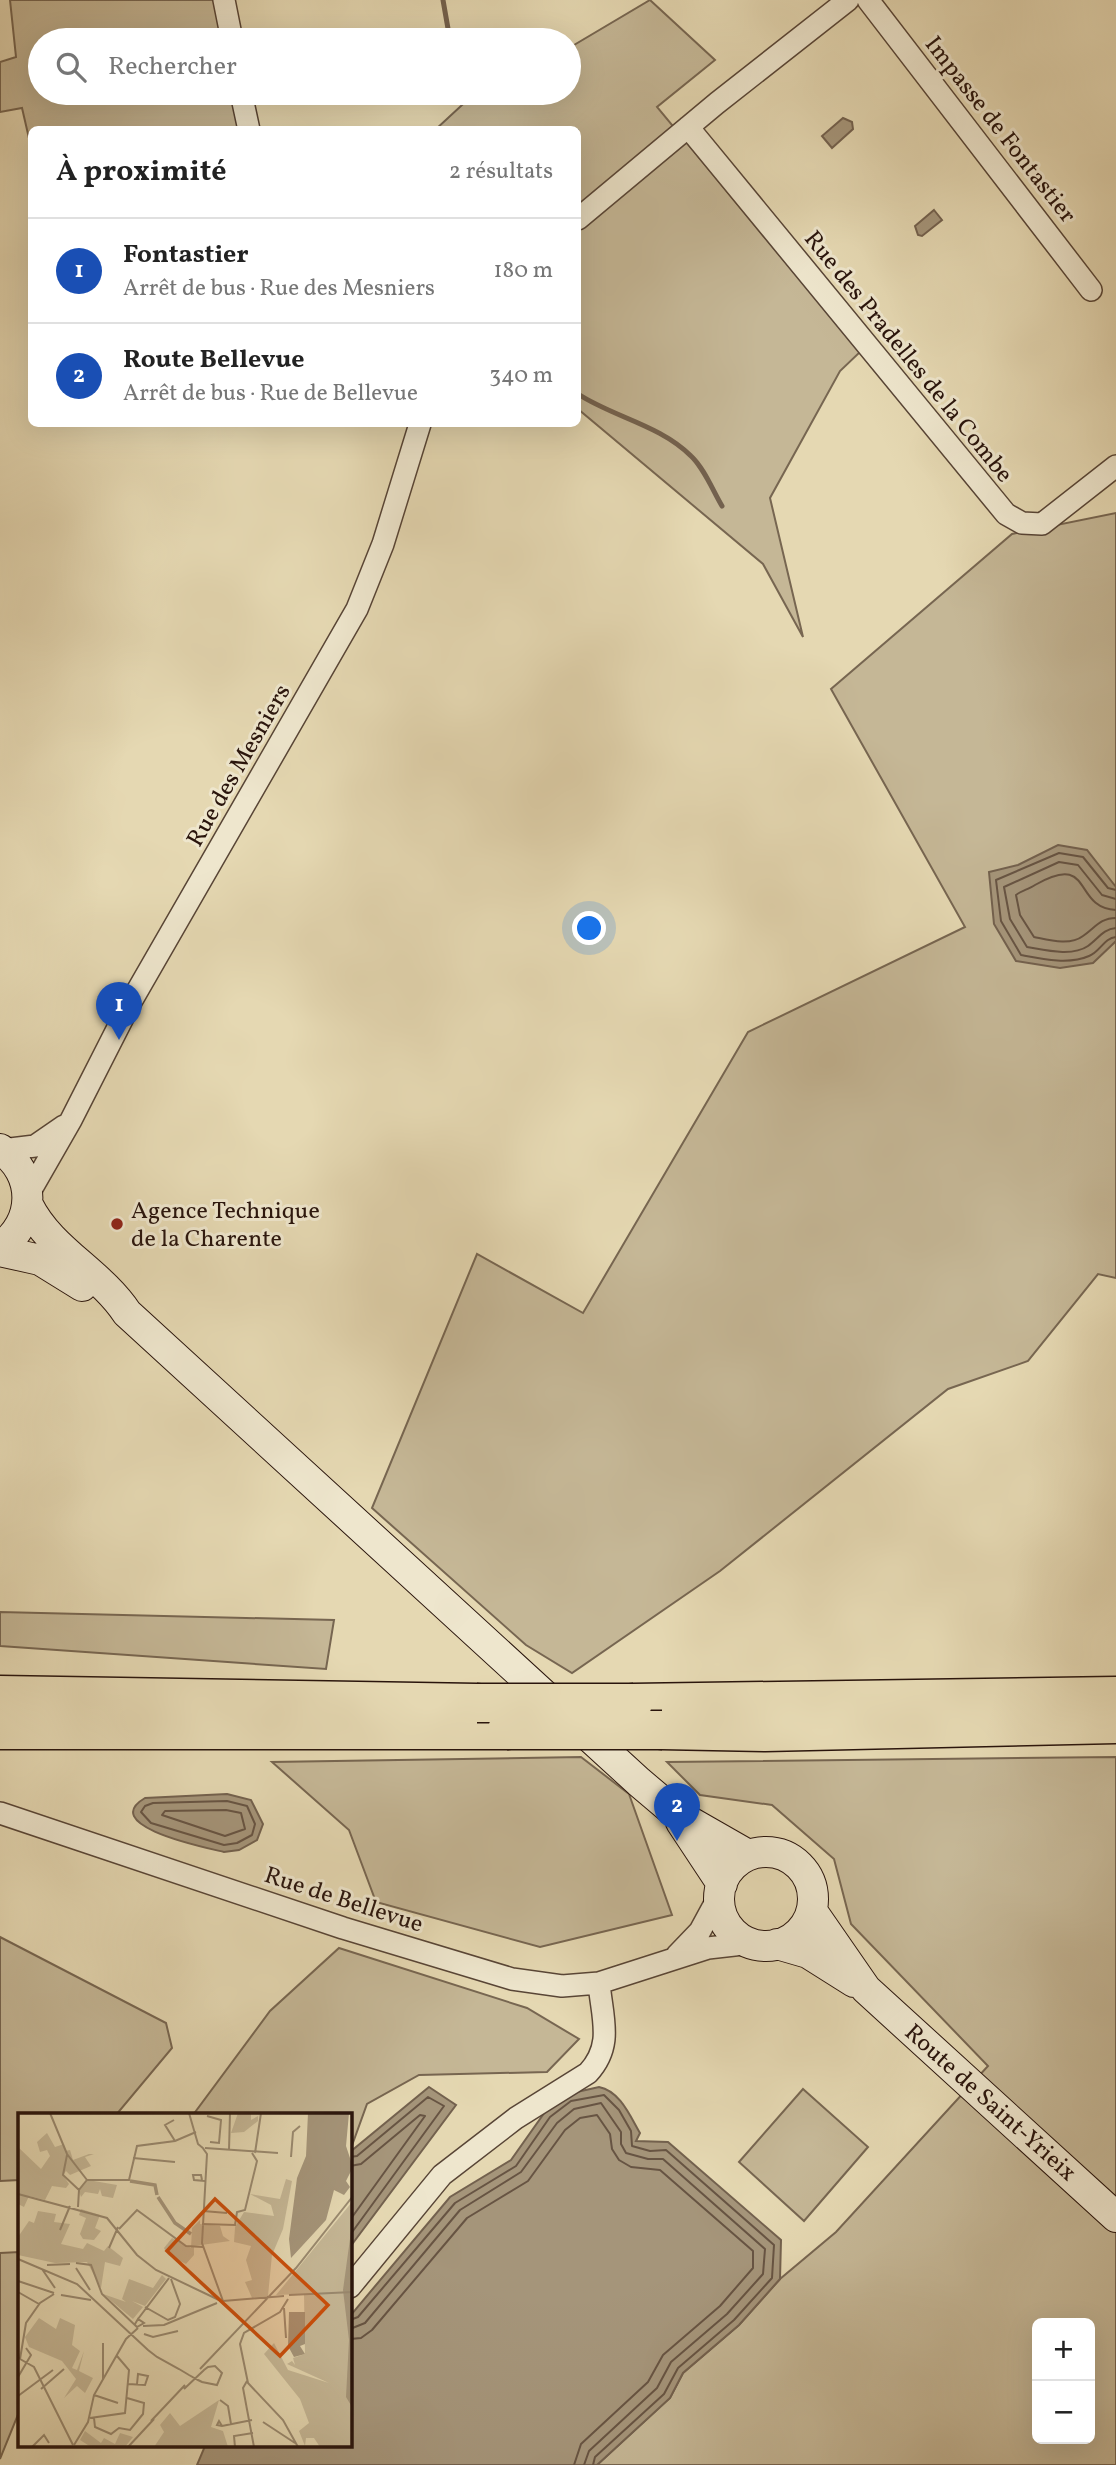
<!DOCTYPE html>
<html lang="fr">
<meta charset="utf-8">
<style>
:root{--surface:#fff;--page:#f2f2f2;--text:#222;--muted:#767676;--line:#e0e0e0;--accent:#8f2418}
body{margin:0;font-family:Vollkorn,serif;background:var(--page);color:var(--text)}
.controls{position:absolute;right:21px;bottom:21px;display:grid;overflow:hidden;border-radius:10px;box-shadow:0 7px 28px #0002}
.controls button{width:63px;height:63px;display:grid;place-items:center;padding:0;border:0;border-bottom:2px solid var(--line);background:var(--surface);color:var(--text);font:35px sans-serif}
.you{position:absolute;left:590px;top:929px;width:24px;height:24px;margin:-18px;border:5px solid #fff;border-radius:50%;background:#1a73e8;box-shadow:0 0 0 10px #1a73e833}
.badge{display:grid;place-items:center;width:46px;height:46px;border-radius:50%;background:var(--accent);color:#fff;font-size:23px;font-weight:700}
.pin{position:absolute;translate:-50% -58px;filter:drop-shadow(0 2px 4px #0008)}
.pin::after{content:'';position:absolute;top:37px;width:24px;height:21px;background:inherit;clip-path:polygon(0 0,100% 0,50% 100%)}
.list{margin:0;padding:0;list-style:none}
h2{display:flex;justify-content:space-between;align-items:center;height:91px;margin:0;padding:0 28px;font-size:30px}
h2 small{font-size:23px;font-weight:400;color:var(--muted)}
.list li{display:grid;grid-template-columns:46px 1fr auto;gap:21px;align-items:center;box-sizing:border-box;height:105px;padding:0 28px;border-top:2px solid var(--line)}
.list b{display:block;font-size:26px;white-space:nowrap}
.list p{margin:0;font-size:23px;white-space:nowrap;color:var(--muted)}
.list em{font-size:23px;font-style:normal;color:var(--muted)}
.icon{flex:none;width:38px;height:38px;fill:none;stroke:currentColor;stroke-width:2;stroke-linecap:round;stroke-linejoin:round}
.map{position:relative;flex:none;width:1116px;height:2465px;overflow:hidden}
.search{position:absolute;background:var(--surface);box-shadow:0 7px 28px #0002;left:28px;top:28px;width:553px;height:77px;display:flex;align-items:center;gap:18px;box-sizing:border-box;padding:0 24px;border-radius:38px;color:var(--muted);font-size:26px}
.panel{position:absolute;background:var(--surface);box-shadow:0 7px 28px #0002;left:28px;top:126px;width:553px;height:301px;border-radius:10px}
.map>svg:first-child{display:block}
</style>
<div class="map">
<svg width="1116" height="2465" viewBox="0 0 1116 2465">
<rect width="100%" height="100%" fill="#e5d8b2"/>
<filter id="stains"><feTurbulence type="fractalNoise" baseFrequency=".00286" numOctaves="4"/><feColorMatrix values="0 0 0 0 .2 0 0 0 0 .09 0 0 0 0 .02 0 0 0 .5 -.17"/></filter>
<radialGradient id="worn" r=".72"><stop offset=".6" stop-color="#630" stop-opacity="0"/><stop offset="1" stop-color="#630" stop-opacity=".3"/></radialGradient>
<path fill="#c5b796" stroke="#776651" stroke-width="2" fill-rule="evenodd" d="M 10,0 L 218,0 L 225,40 L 40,40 L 40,93 L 234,93 L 240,129 L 32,130 L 31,147 L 22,108 L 0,112 L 0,62 L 16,57 Z
M 650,0 L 715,60 L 657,107 L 860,352 L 840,371 L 770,498 L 803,637 L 763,564 L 578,409 L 578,130 L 435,130 L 475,93 L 569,93 L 569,48 Z
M 1116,513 L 1116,1278 L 1098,1274 L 1028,1361 L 948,1389 L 720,1571 L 572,1673 L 526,1645 L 372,1508 L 477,1254 L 583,1313 L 748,1032 L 965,927 L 831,689 L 1012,534 Z
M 0,1612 L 334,1620 L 326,1669 L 0,1646 Z
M 581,1757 L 629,1794 L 672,1915 L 540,1947 L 376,1902 L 349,1830 L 272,1762 Z
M 1116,1757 L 1116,2465 L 597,2465 L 670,2398 L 683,2373 L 739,2325 L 780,2279 L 836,2232 L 988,2066 L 851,1924 L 834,1859 L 772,1805 L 700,1795 L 667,1762 ZM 1037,2323 L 1090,2323 L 1090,2439 L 1037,2439 Z
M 0,1937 L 166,2023 L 172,2048 L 116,2115 L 19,2115 L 19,2180 L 0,2181 Z
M 339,1948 L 527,2008 L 579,2039 L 547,2072 L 419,2075 L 367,2104 L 350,2151 L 350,2115 L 193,2115 L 270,2011 Z
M 803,2089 L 868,2147 L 804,2221 L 739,2162 Z
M 19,2252 L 19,2412 L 0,2459 L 0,2253 Z"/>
<path fill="#a5957a" stroke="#73614e" stroke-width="2" d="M 843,118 L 852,122 L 853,129 L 832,148 L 822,136 Z
M 934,210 L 942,220 L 922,236 L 918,235 L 915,226 Z
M 1058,845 L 1087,850 L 1116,887 L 1116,941 L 1093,963 L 1060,968 L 1016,961 L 994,924 L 989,872 L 1018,865 Z
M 227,1794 L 251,1800 L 263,1824 L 257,1840 L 239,1850 L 224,1852 C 208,1848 97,1826 145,1798 Z
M 429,2087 L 456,2105 L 350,2247 L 350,2152 Z
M 599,2087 C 620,2091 630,2116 640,2133 L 636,2141 L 668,2142 L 781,2240 L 780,2279 L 739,2325 L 683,2373 L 670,2398 L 597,2465 L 197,2465 L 205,2446 L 350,2446 L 350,2316 L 450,2197 L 511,2160 L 545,2112 L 568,2094 Z"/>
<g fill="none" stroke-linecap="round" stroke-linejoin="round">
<path stroke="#675443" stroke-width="2" d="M 1116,890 L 1108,888 L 1083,857 L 1059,853 L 996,880 L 1001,921 L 1021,955 C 1042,959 1069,965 1089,956 C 1100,952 1104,938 1116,937
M 1116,899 L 1102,895 L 1078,865 L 1059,862 L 1004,887 L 1010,919 L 1027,947 C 1045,950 1072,957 1088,946 C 1098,939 1103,929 1116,928
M 1116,910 C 1072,908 1094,851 1035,885 C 1029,889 1021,891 1016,895 L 1020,915 L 1034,937 C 1049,940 1070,946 1083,936 C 1095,928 1100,918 1116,918
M 227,1801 L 247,1806 L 255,1824 L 252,1835 L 237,1843 L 224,1845 L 151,1823 L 141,1812 L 145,1806 L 153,1803 Z
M 226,1810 L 241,1813 L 245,1829 L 225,1836 L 162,1815 L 165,1811 Z
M 350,2157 L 357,2156 L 428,2097 L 444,2106 L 350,2235
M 350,2166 L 361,2164 L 420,2115 L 425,2116 L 350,2220
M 350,2320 L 358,2317 L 455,2203 L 516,2166 L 550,2117 L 571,2101 L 604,2095 L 619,2110 L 631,2131 L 632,2146 L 650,2151 L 666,2150 L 774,2245 L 772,2278 L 734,2320 L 678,2368 L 664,2394 L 595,2457 L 593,2465
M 350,2329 L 365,2323 L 460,2210 L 521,2172 L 557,2123 L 574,2109 L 601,2103 L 621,2132 L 621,2144 L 626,2153 L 648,2159 L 663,2159 L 765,2249 L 763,2274 L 727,2314 L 671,2362 L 657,2388 L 589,2451 L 584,2465
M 350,2339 L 361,2338 L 372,2330 L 467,2218 L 528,2181 L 565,2130 L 580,2118 L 597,2115 L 610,2134 L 612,2149 L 619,2160 L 631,2167 L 660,2170 L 753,2251 L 753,2268 L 720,2306 L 663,2355 L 648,2382 L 581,2444 L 574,2465"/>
<path stroke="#73614e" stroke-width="5" d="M 443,0 L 450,40
M 459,93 L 460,100
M 578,394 C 613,417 660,425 691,456 C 704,468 713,491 722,506"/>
<defs>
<path id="street" d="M 224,0 L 232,40
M 868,0 L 1091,290
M 241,93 L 249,130
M 688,127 L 1006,514 L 1022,523 L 1042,524 L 1116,466
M 578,219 L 717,103 L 848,0
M 2,1150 L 35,1146 L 64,1126
M 28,1195 L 71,1120 L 132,1000 L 357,609 L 383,544 L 420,424
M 0,1813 L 343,1928 L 512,1979 L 562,1986 L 599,1983 L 708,1948 L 752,1943
M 677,1955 L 700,1931 L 719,1896
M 350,2287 L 442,2175 L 516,2118 L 588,2073 C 614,2045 602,2018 599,1983"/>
<path id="secondary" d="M 0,1149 C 37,1173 36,1223 0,1247
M 28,1205 C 50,1250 100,1272 127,1313 L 639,1782 L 678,1815 L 748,1855
M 0,1251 L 40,1260 L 82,1286
M 681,1822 L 722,1884
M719 1899a47 47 0 1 1 94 0a47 47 0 1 1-94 0Z
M 812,1911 L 866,1989 L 1116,2217
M 777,1944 L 808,1953 L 854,1982"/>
<path id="highway" d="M 0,1695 L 477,1703
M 633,1703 L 1116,1696
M 0,1730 L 507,1730
M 662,1730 L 765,1732 L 1116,1724"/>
</defs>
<use href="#street" stroke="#584536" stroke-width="24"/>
<use href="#secondary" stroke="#29140c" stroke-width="32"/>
<use href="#highway" stroke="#29140c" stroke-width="41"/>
<use href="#street" stroke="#eee6cd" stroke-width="21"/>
<use href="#secondary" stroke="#eee6cd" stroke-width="30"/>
<use href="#highway" stroke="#e5d8b2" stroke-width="38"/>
<defs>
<path id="highway-bridge" d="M 477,1703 L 633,1703
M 507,1730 L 662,1730"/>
</defs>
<use href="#highway-bridge" stroke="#29140c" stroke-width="41" stroke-linecap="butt"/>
<use href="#highway-bridge" stroke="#e5d8b2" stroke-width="38"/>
</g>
<circle fill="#8f2418" stroke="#eee6cd" stroke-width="2.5" cx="117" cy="1224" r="7"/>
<g text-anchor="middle" stroke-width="6" stroke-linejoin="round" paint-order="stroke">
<g font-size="24" fill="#29140c" stroke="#eee6cd">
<text transform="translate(1001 129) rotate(52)" y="8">Impasse de Fontastier</text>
<text transform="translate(909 356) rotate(51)" y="8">Rue des Pradelles de la Combe</text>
<text transform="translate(238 765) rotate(-60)" y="8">Rue des Mesniers</text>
<text transform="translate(344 1899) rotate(18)" y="8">Rue de Bellevue</text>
<text transform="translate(991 2102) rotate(42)" y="8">Route de Saint-Yrieix</text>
</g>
<g font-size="24" fill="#29140c" stroke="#eee6cd" text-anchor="start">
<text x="131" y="1218">Agence Technique<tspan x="131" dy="28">de la Charente</tspan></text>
</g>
</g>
<g transform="translate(18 2113)">
<rect width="334" height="334" fill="#e5d8b2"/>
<path d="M 220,0 L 233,0 L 233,7 L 240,3 L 240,8 L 226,19 L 213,20 ZM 29,20 L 37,34 L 46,31 L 47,38 L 52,37 L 55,47 L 71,41 L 76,41 L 67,44 L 73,53 L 52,62 L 48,58 L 45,62 L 51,71 L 48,75 L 34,73 L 27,87 L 11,83 L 6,94 L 0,91 L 0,34 L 23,56 L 32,43 L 29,37 L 22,39 L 19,29 ZM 268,66 L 274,68 L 265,116 L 254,142 L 250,183 L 234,185 L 227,169 L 234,167 L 228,147 L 233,133 L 216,129 L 217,114 L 226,99 L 256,103 L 253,92 L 232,81 L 262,86 ZM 70,67 L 99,72 L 95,85 L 84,83 L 82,76 L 80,81 L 67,79 L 63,84 L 61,78 ZM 334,89 L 334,334 L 302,334 L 296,325 L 288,325 L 287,333 L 281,318 L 291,310 L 282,286 L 246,241 L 256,230 L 270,257 L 311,270 L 269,251 L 274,248 L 277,252 L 275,245 L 287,241 L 286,181 L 258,182 ZM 63,96 L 82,102 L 77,115 L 83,118 L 76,127 L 65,126 L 62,121 L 68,105 L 61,102 ZM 20,98 L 38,101 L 36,109 L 52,111 L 43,131 L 65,136 L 69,130 L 86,138 L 90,133 L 105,145 L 102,153 L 87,149 L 83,175 L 69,149 L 37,150 L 0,142 L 0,124 L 11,108 L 16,110 ZM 182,107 L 182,111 L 202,113 L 205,123 L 212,128 L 176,133 L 176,142 L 168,151 L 150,142 L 146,135 L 154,125 L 173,135 L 174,115 ZM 144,162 L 148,166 L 127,193 L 114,188 L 125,194 L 115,206 L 85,181 L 108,189 L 104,186 L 111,166 L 135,175 ZM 21,205 L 38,216 L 42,205 L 57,212 L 54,232 L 62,238 L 54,255 L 59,257 L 66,238 L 61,258 L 75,265 L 67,280 L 59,273 L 46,285 L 58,266 L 44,248 L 11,234 L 7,224 ZM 201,287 L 193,314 L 205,318 L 210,334 L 136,334 L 146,319 L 142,312 L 152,300 L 162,313 ZM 67,318 L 83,330 L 86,325 L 97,331 L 102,320 L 115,324 L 107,334 L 73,334 L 62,327 Z" fill="#c5b796"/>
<path d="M 290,0 L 331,0 L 328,33 L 335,54 L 328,68 L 332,74 L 326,82 L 316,77 L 308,107 L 273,145 L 271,126 L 279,65 L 288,43 ZM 334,111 L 333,188 L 334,294 L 328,284 L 331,227 L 325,177 ZM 271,199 L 287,199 L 287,231 L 282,233 L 287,241 L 276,244 L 270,233 Z" fill="#a5957a"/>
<path fill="none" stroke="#a5957a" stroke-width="3.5" d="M 112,68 L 137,72 L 139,82M 140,84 L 157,110 L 173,121"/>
<path fill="none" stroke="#9a8a70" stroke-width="2" d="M 32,0 L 49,41 L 69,67M 171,0 L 180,31 L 186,36M 189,3 L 203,7 L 201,30 L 192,29M 156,7 L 147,12 L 157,28M 184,34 L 189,41 L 184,130 L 205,188M 187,35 L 260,40M 211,37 L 212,0M 237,40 L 243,0M 49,42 L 45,62 L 61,77M 273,44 L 275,19 L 282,13M 115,45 L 157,49M 184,67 L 183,62 L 175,62 L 176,67 L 187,68M 0,81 L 89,105 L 119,142 L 138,157 L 201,187M 60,94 L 61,77 L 69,67 L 111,67 L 119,33 L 157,28 L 178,19M 185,98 L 209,100M 184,111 L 217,112 L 219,99 L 227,97 L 239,48 L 234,40M 101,116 L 119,97 L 168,133 L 185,134M 42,117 L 52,93M 91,135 L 100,114M 0,146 L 59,171 L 130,237 L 139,244 L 161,256 L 171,262 L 180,267 L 184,269 L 199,272 L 204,260 L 197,253 L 190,254 L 186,257 L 185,258 L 166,276M 58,150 L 73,152 L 84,181 L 119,214 L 126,210 L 120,206 L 117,211M 29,152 L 52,151M 58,155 L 72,177M 24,156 L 37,175M 0,168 L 36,180M 0,179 L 21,191M 43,182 L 73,187M 271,182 L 335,179M 270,186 L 262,199 L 226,220 L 222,231 L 230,270 L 265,307 L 280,334M 205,188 L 266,183M 127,194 L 150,207 L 157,204 L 162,191 L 153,166M 266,195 L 268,225M 120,206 L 151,165M 125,213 L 146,212 L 199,190M 126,221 L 135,224 L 160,218M 85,230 L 85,267M 2,246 L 16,254 L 55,332M 2,246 L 8,210 L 22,190 L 36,181M 182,256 L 278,155 L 335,83M 0,264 L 13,242 L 8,235M 229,268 L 225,275 L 236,334M 110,271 L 127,272 L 130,263 L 120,261 L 119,271M 23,276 L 46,256M 76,282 L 100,290M 0,283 L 35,257M 202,287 L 210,293 L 213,311M 72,305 L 107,300 L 111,257 L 99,243M 76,305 L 77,314 L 93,321 L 101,315 L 112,317 L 125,301 L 126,290 L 109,285M 133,308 L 167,272M 245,309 L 277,330M 204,313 L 201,308 L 199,312 L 204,313 L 234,307M 56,332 L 70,309 L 76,282 L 108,226 L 120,215M 14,334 L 26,322 L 31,330M 110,334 L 136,306M 217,334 L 216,323 L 235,320"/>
<path fill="#cb4f0c" fill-opacity="0.15" stroke="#cb4f0c" stroke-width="3.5" d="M 197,86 L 310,192 L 262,243 L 149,138 Z"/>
<rect width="334" height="334" fill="none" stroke="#29140c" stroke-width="3.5"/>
</g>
<rect width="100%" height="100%" filter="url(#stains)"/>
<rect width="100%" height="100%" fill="url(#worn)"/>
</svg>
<div class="controls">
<button>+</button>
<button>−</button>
</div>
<div class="you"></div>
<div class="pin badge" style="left:119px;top:1040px;background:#1a4fb4">1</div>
<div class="pin badge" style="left:677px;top:1841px;background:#1a4fb4">2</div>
<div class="search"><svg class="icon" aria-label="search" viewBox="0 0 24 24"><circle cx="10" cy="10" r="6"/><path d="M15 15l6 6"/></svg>Rechercher</div>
<section class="panel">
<h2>À proximité<small>2 résultats</small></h2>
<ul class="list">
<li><span class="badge" style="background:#1a4fb4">1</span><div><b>Fontastier</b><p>Arrêt de bus · Rue des Mesniers</p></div><em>180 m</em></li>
<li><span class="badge" style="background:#1a4fb4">2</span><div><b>Route Bellevue</b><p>Arrêt de bus · Rue de Bellevue</p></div><em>340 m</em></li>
</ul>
</section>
</div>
